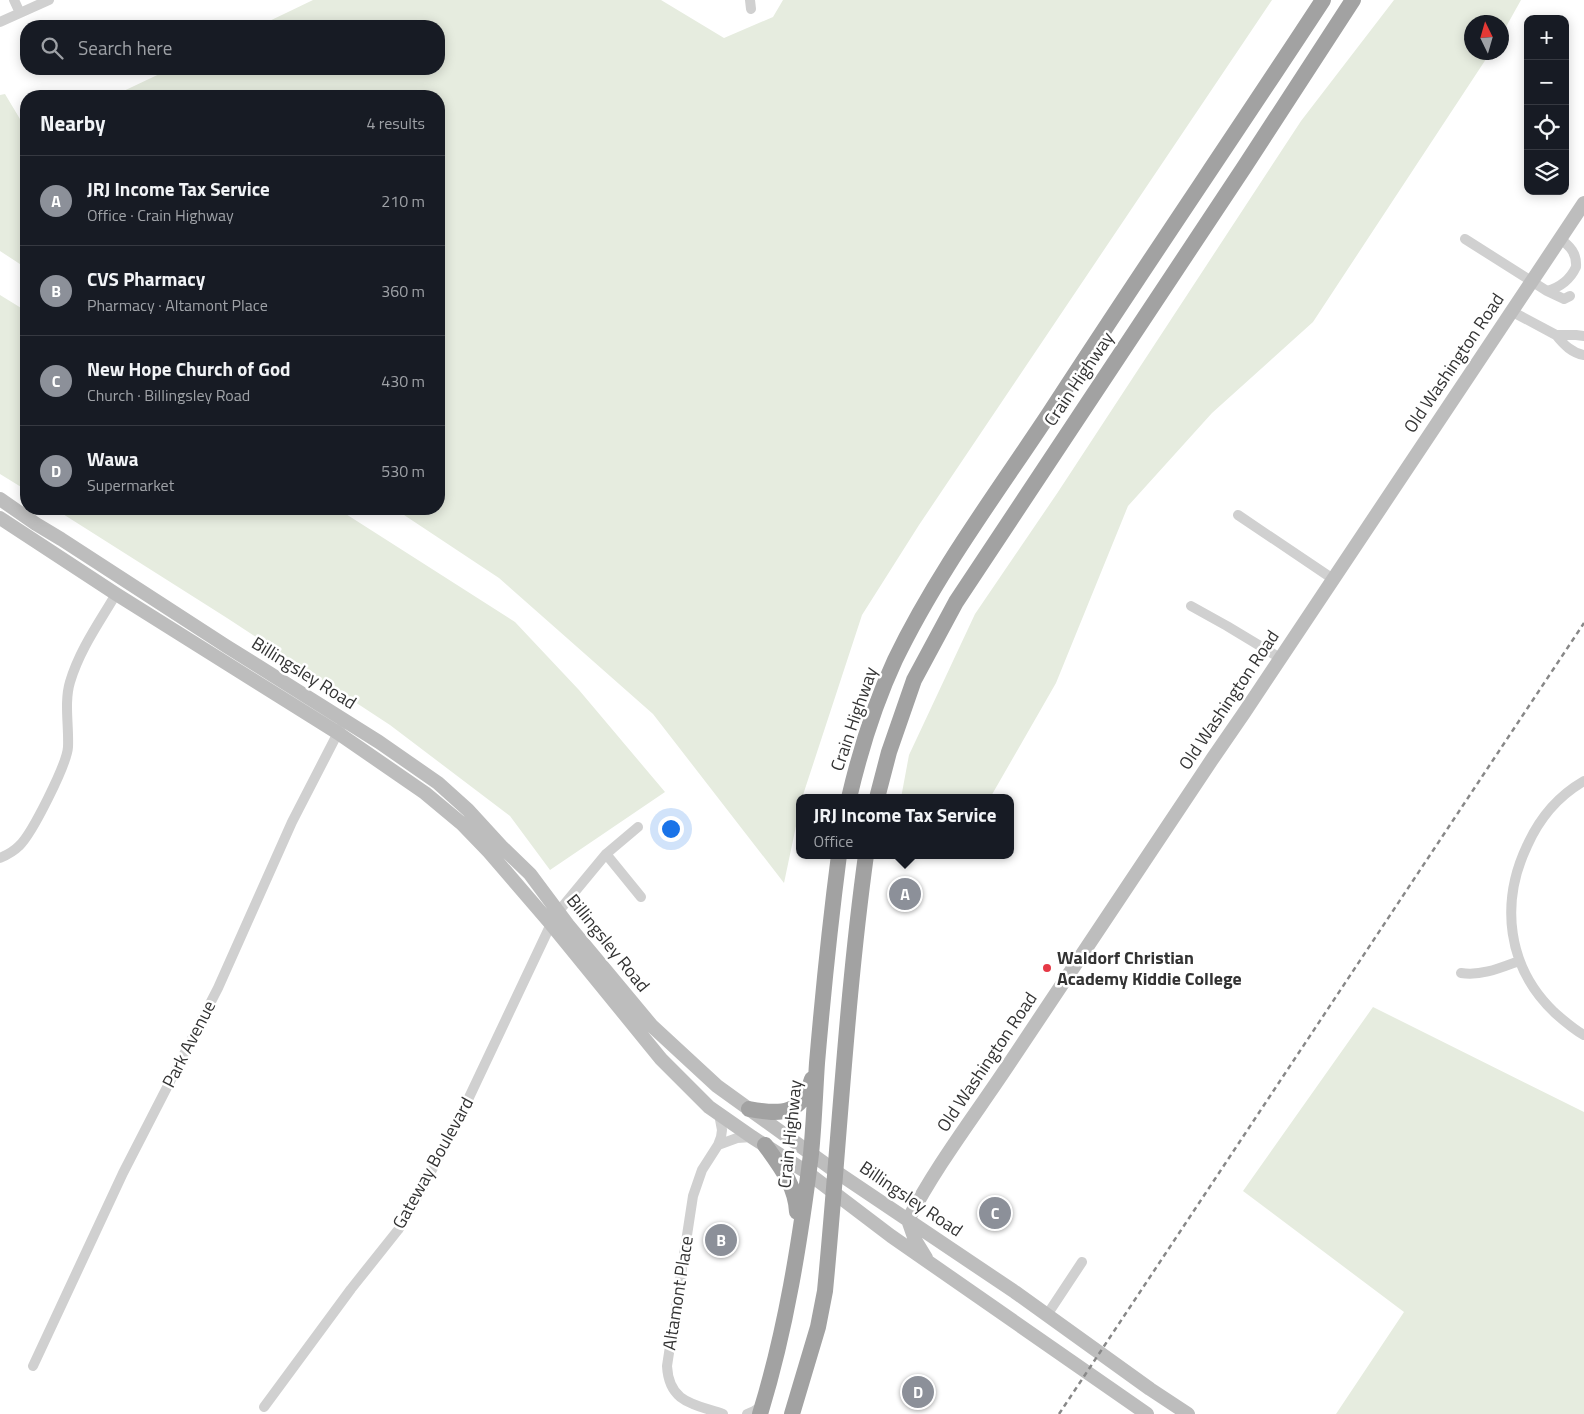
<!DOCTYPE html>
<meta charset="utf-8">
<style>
:root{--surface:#171b24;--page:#20242c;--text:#f1f3f6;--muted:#9ea1a6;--line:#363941;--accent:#8c9099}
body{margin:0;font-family:"Titillium Web",sans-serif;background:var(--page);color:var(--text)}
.controls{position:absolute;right:15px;top:15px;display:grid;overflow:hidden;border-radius:10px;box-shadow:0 2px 12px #0003}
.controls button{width:45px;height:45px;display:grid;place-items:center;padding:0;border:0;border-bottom:1px solid var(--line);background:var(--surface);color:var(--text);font:25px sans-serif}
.compass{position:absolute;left:1464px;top:15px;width:45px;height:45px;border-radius:50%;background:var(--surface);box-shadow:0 2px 12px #0003;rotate:355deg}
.you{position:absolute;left:670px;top:828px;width:18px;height:18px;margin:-12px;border:4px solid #fff;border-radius:50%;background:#1a73e8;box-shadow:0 0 0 8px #1a73e833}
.badge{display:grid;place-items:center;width:32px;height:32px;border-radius:50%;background:var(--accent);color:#fff;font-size:16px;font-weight:700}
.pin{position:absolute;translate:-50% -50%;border:2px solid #fff;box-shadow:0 1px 5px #0006}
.popup{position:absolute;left:796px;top:794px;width:218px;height:65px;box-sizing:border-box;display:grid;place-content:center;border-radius:10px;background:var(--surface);filter:drop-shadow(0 1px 4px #0005);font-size:16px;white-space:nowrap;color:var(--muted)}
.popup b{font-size:19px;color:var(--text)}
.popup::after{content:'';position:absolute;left:50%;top:100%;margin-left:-10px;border:10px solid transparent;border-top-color:var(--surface)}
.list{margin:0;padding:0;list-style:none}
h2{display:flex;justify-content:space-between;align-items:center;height:65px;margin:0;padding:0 20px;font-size:21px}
h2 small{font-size:16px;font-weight:400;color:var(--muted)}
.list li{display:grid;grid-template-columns:32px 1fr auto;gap:15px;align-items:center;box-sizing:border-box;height:90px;padding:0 20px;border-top:1px solid var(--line)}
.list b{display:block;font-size:19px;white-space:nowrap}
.list p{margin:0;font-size:16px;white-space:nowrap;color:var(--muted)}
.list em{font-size:16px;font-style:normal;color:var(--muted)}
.icon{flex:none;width:28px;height:28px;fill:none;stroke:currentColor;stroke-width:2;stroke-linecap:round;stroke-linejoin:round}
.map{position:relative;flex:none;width:1584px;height:1414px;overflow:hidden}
.search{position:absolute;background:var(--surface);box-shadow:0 2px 12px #0003;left:20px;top:20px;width:425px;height:55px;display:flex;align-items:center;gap:12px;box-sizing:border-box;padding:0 18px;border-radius:20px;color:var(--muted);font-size:19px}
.panel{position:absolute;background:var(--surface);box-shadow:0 2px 12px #0003;left:20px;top:90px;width:425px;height:425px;border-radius:20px}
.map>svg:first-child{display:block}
</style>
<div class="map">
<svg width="1584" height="1414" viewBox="0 0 1584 1414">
<rect width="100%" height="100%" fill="#fff"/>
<path fill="#e6ecdf" d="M 313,0 L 661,0 L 724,38 L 773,17 L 783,0 L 1272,0 L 919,525 L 862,615 L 802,798 L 800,798 L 800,807 L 784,883 L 653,714 L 499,578 L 395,509 L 439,509 L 439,96 L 113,96 L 170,69 L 439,69 L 439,26 L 259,26 Z
M 1394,0 L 1521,0 L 1502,34 L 1502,22 L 1472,22 L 1472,52 L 1490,53 L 1313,322 L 1212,413 L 1128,506 L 1056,683 L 990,798 L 901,798 L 909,755 L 975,614 L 1058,492 L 1301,121 Z
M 5,94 L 26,129 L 26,268 L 0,251 L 0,95 Z
M 0,295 L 26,311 L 26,490 L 0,474 Z
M 55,509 L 338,509 L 515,622 L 579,690 L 665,792 L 550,870 L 510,816 L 390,725 L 227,618 Z
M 1373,1007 L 1584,1112 L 1584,1414 L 1336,1414 L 1404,1312 L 1243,1191 Z"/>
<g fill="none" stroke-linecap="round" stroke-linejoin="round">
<path stroke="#d0d0d0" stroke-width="10" d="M 14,0 L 20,13 L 49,0
M 750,0 L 751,9
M 0,22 L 20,13
M 1465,239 L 1547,291 C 1561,287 1570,280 1576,267 C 1577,253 1570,246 1559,238
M 1547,291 L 1564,299 L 1570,296
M 1511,311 L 1556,335
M 1584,336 L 1576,335 L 1556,335 C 1564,345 1572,353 1584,355
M 1238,515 L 1333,579
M 1191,606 L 1227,626 L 1280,658
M 1584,781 C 1558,796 1539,819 1527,846 C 1500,903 1507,967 1554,1012 C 1563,1020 1573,1029 1584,1035
M 606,854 L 641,897
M 0,858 C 7,855 14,851 19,846 C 32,834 67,764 68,747 C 69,726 64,702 70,682 C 80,649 99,623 116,594
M 1461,973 C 1482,976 1500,968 1519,961
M 719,1114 L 722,1130 L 721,1137 L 718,1145 L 702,1170 L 693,1196 L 667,1366 C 669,1403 694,1404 723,1414
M 718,1145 L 737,1138 L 752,1137
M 1047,1315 L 1082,1262
M 33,1366 L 123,1173 L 218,988 L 292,822 L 344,721
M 264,1407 L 351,1289 L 398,1230 L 410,1211 L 456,1125 L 551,924 L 558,912 L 606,854 L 638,827
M 747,1414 L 754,1411 L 762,1406"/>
<path stroke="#bdbdbd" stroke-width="14" d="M 0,499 L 36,524 L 61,539 L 226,646 L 379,742 L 438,783 L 468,810 L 501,846 L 530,874 L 568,925 L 652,1026 L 717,1086 L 835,1171 L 1015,1292 L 1150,1389 L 1188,1414
M 0,518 L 116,594 L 338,733 L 425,793 L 461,823 L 489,852 L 551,924 L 661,1059 L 709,1107 L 752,1137 L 808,1173 L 891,1236 L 1147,1414
M 908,1220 C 937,1164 976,1114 1011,1061 C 1078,960 1146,859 1213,758 L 1244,713 L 1584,203
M 908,1220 L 915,1240 L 926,1258"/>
<path stroke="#a2a2a2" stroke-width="16" d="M 849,798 C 860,751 875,703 895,660 C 937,573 996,494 1049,414 C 1139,275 1232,139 1323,0
M 877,798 L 889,752 L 914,680 L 956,602 L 1245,166 L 1353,0
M 749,1109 C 782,1115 801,1115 812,1079
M 765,1145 C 780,1166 796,1186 797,1212
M 760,1414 C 786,1330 800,1241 811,1154 C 814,1124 815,1093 817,1063 C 823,993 830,924 839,855
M 792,1414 L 818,1327 L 825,1291 C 839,1146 846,1000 866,855"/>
<path stroke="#888" stroke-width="2.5" stroke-dasharray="5 4" stroke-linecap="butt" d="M 1059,1414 L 1584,623"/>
</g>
<circle fill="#e63946" stroke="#fff" stroke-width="2" cx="1047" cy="968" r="5"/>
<g text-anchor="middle" stroke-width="5" stroke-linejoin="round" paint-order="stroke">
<g font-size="18" fill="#333" stroke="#fff">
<text transform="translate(1454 363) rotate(-56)" y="6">Old Washington Road</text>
<text transform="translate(1079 379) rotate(-56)" y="6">Crain Highway</text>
<text transform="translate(304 673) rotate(32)" y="6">Billingsley Road</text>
<text transform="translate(1229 700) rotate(-56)" y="6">Old Washington Road</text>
<text transform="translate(854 719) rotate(-71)" y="6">Crain Highway</text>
<text transform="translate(608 943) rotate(51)" y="6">Billingsley Road</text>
<text transform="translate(189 1044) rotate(-63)" y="6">Park Avenue</text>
<text transform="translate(987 1062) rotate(-56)" y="6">Old Washington Road</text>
<text transform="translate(790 1134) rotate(-84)" y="6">Crain Highway</text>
<text transform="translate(433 1163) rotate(-61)" y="6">Gateway Boulevard</text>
<text transform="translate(911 1199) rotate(34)" y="6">Billingsley Road</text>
<text transform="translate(678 1293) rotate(-81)" y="6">Altamont Place</text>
</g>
<g font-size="18" font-weight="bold" fill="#333" stroke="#fff" text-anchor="start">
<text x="1057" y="964">Waldorf Christian<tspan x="1057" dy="21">Academy Kiddie College</tspan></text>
</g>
</g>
</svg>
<div class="controls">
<button>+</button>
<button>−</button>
<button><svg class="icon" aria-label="locate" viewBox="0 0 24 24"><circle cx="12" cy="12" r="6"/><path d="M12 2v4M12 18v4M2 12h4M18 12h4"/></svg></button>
<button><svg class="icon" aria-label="layers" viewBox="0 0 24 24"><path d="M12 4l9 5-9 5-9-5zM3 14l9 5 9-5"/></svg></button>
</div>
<svg class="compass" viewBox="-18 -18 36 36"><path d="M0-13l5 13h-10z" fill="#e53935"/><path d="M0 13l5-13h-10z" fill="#9ea1a6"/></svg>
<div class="you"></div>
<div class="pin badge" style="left:905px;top:894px">A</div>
<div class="popup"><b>JRJ Income Tax Service</b>Office</div>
<div class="pin badge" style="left:721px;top:1240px">B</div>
<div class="pin badge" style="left:995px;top:1213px">C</div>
<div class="pin badge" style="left:918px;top:1392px">D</div>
<div class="search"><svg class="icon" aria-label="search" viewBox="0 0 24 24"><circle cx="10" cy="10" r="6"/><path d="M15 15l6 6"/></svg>Search here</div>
<section class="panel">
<h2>Nearby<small>4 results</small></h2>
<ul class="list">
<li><span class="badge">A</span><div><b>JRJ Income Tax Service</b><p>Office · Crain Highway</p></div><em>210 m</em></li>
<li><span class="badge">B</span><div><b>CVS Pharmacy</b><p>Pharmacy · Altamont Place</p></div><em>360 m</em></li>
<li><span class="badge">C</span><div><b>New Hope Church of God</b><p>Church · Billingsley Road</p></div><em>430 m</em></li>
<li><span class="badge">D</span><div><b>Wawa</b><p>Supermarket</p></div><em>530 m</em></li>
</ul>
</section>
</div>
